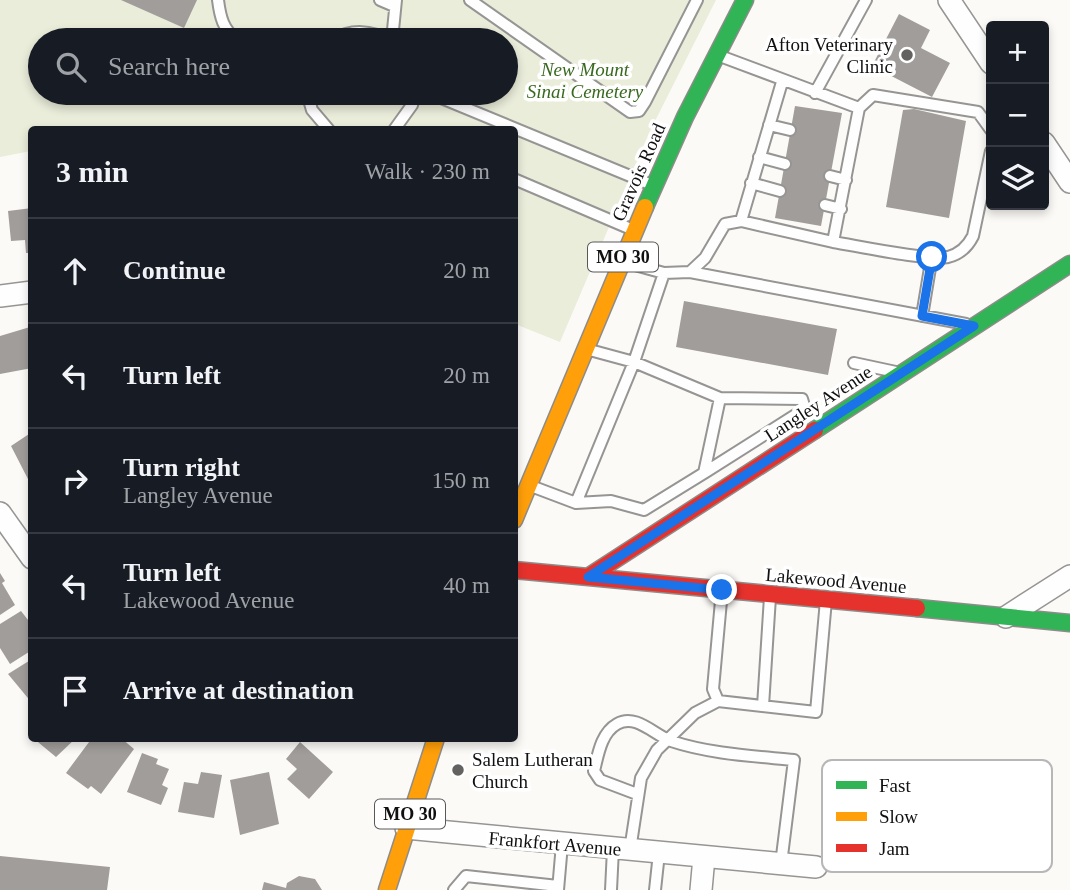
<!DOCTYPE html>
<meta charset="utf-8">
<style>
:root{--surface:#171b24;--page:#20242c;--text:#f1f3f6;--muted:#9ea1a6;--line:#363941}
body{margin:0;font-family:"Times New Roman",serif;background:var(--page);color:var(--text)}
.controls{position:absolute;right:21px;top:21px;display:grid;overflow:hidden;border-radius:7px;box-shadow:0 4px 10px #0003}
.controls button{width:63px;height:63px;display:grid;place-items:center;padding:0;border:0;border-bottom:2px solid var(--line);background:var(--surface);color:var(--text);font:35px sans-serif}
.stop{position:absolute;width:21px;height:21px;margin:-16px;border:5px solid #1a73e8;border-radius:50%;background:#fff}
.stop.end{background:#1a73e8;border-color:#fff;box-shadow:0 2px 7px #0008}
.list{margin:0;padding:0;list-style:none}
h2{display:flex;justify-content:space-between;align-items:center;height:91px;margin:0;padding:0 28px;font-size:30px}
h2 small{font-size:23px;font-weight:400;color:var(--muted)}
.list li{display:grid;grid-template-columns:46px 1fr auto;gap:21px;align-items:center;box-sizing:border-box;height:105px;padding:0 28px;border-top:2px solid var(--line)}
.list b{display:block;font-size:26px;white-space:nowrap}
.list p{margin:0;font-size:23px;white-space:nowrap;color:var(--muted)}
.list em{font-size:23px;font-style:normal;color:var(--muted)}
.icon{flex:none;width:38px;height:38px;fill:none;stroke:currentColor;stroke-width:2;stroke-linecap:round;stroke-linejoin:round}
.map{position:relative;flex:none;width:1070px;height:890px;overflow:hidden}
.search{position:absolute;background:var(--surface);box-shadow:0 4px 10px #0003;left:28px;top:28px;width:490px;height:77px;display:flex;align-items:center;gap:18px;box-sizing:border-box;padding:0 24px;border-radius:38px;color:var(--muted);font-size:26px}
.panel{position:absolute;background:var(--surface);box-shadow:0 4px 10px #0003;left:28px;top:126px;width:490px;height:616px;border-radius:7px}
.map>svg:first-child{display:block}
</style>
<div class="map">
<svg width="1070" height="890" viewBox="0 0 1070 890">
<rect width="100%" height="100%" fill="#fcfaf6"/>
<path fill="#eaedda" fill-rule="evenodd" d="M 0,0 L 716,0 L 649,133 L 560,342 L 515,324 L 514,130 L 32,130 L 31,151 L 0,157 ZM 40,40 L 506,40 L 506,93 L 40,93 Z"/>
<path fill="#a09d9b" d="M 121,0 L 197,0 L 184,28 Z
M 899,14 L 930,30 L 921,48 L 950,63 L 932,97 L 872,66 Z
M 795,106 L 842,113 L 821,226 L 775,218 Z
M 914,109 L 966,121 L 949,218 L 886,207 L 903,110 Z
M 32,208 L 32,253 L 26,253 L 25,240 L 11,241 L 8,211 Z
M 684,301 L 837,329 L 828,375 L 676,347 Z
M 30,327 L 32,368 L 0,374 L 0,336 Z
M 32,432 L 32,480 L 29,481 L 11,446 Z
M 0,573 L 5,581 L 2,583 L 15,605 L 0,615 Z
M 21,611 L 32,625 L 32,650 L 10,664 L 0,648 L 0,624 Z
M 32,659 L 32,703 L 8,674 Z
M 33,738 L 76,738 L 56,757 Z
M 92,738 L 121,738 L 134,749 L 101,794 L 91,786 L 88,789 L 66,773 Z
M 300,742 L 333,772 L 309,799 L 287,779 L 297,769 L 286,759 Z
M 142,753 L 158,759 L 156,764 L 169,769 L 162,785 L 168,788 L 161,805 L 127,792 Z
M 201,772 L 222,775 L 214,818 L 178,812 L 184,782 L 198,784 Z
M 269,772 L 279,824 L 240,835 L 230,780 Z
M 0,856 L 110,867 L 107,890 L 0,890 Z
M 299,876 L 315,879 L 322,890 L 262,890 L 264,882 L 286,888 L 287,883 Z"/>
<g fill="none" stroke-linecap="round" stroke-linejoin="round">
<defs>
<path id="lane" d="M 218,0 C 220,16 223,31 238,40
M 380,0 L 394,6
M 470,0 L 630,112 L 639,111 L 645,102 L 697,0
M 333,40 C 352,28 371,31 391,40
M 392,40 L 396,0
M 307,93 L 312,110 L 329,130
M 429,93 L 652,185
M 815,93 L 866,0
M 859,108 L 873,95 L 978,112 L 991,130
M 769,125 L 790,130
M 394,130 L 412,105 L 415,93
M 759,157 L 785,164
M 830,176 L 846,180
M 514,179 L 631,229
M 751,183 L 780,191
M 825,205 L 841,209
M 741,221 L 782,82
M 833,242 C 858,246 927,261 948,257 C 960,254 968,246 973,236 L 991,151
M 624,262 L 664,273 L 690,272 L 705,258 L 725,224 L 741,221 L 833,242 L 859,108 L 720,56
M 690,272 L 966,324
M 922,316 L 932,256
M 854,363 L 896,372
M 704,473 L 805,409 L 802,399 L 720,398
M 531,486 L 576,503 L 611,501 L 644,510 L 704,473 L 720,398 L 634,362 L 586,349
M 576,503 L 634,362 L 664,273
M 718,701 L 713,689 L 722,590
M 763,706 L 770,597
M 637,794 L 600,780 L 594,771 C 598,755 601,733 617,724 C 636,713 654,735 671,741 C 710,754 753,756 794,760 L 781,864
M 630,850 L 641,778 L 657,750 L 695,713 L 718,701 L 816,712 L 826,600
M 454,890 L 466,876 L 558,886
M 558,890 L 562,844
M 611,890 L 613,849
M 655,890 L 659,853"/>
<path id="street" d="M 949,0 L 991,63
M 1044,143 L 1070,182
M 0,296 L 32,292
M 0,513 L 32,558
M 1006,617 L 1070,576
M 406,828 L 816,867
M 701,890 L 704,857"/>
<path id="fast" d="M 645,207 L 685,117 L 745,0
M 815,430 L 1070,264
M 917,608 L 1070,623"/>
<path id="slow" d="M 514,520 L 645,207
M 387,890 L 436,738"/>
<path id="jam" d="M 514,570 L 917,608
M 588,577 L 815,430"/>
</defs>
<use href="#lane" stroke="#969594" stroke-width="14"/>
<use href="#street" stroke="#969594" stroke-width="24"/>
<use href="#fast" stroke="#8d8c8a" stroke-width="19"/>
<use href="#slow" stroke="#8d8c8a" stroke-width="19"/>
<use href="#jam" stroke="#8d8c8a" stroke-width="19"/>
<use href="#lane" stroke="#fffefe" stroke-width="10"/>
<use href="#street" stroke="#fffefe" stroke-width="21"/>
<use href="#fast" stroke="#30b455" stroke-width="16"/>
<use href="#slow" stroke="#ff9f0a" stroke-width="16"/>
<use href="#jam" stroke="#e5322d" stroke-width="16"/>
</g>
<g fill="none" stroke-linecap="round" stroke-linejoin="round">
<path stroke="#1a73e8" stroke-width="9" d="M 722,590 L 588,577 L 974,326 L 922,316 L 932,257"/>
</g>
<g fill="#636260" stroke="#fff" stroke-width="2.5">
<circle cx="907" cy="55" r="7"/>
<circle cx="458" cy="770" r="7"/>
</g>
<g text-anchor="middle" stroke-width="7" stroke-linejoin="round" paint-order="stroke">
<g fill="#fff" stroke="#585858" stroke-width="2">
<rect x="588" y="242.5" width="70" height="29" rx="5"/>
<rect x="375" y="799.5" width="70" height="29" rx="5"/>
</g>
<g font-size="18" font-weight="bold" fill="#101010">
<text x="623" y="263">MO 30</text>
<text x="410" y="820">MO 30</text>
</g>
<g font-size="19" fill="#101010" stroke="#fff" text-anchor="end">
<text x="893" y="51">Afton Veterinary<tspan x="893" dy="22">Clinic</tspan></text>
<text x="472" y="766" text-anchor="start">Salem Lutheran<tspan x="472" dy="22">Church</tspan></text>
</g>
<g font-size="19" font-style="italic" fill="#38691f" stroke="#fff">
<text x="585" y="76">New Mount<tspan x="585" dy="22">Sinai Cemetery</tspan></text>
</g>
<g font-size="19" fill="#101010" stroke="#fff">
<text transform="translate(638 172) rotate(-66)" y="7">Gravois Road</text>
<text transform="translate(818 403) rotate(-33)" y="7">Langley Avenue</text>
<text transform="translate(836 580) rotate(5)" y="7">Lakewood Avenue</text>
<text transform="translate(555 843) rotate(5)" y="7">Frankfort Avenue</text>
</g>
</g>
<rect x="822" y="760" width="230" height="112" rx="10" fill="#fff" stroke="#b7b7b7" stroke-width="2"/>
<rect x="836" y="781" width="31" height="8" fill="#30b455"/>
<rect x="836" y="812" width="31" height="9" fill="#ff9f0a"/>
<rect x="836" y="844" width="31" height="8" fill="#e5322d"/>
<g font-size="19" fill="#101010">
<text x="879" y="792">Fast</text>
<text x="879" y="823">Slow</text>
<text x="879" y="855">Jam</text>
</g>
</svg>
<div class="controls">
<button>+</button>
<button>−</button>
<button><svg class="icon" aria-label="layers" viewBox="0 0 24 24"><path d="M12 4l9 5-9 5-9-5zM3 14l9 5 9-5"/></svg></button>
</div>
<div class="stop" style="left:932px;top:257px"></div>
<div class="stop end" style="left:722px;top:590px"></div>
<div class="search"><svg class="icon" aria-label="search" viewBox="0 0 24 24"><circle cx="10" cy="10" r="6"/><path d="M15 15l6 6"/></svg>Search here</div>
<section class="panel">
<h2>3 min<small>Walk · 230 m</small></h2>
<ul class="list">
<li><svg class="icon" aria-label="ahead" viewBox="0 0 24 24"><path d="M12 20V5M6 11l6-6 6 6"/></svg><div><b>Continue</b></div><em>20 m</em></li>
<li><svg class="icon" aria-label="left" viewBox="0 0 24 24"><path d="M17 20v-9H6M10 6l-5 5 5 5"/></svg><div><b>Turn left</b></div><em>20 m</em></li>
<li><svg class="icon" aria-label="right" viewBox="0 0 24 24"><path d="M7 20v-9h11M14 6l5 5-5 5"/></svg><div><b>Turn right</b><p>Langley Avenue</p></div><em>150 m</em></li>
<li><svg class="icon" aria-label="left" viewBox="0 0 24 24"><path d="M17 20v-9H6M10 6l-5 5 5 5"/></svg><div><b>Turn left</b><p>Lakewood Avenue</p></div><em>40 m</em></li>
<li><svg class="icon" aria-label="arrive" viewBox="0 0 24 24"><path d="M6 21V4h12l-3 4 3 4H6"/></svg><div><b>Arrive at destination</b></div></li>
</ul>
</section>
</div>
